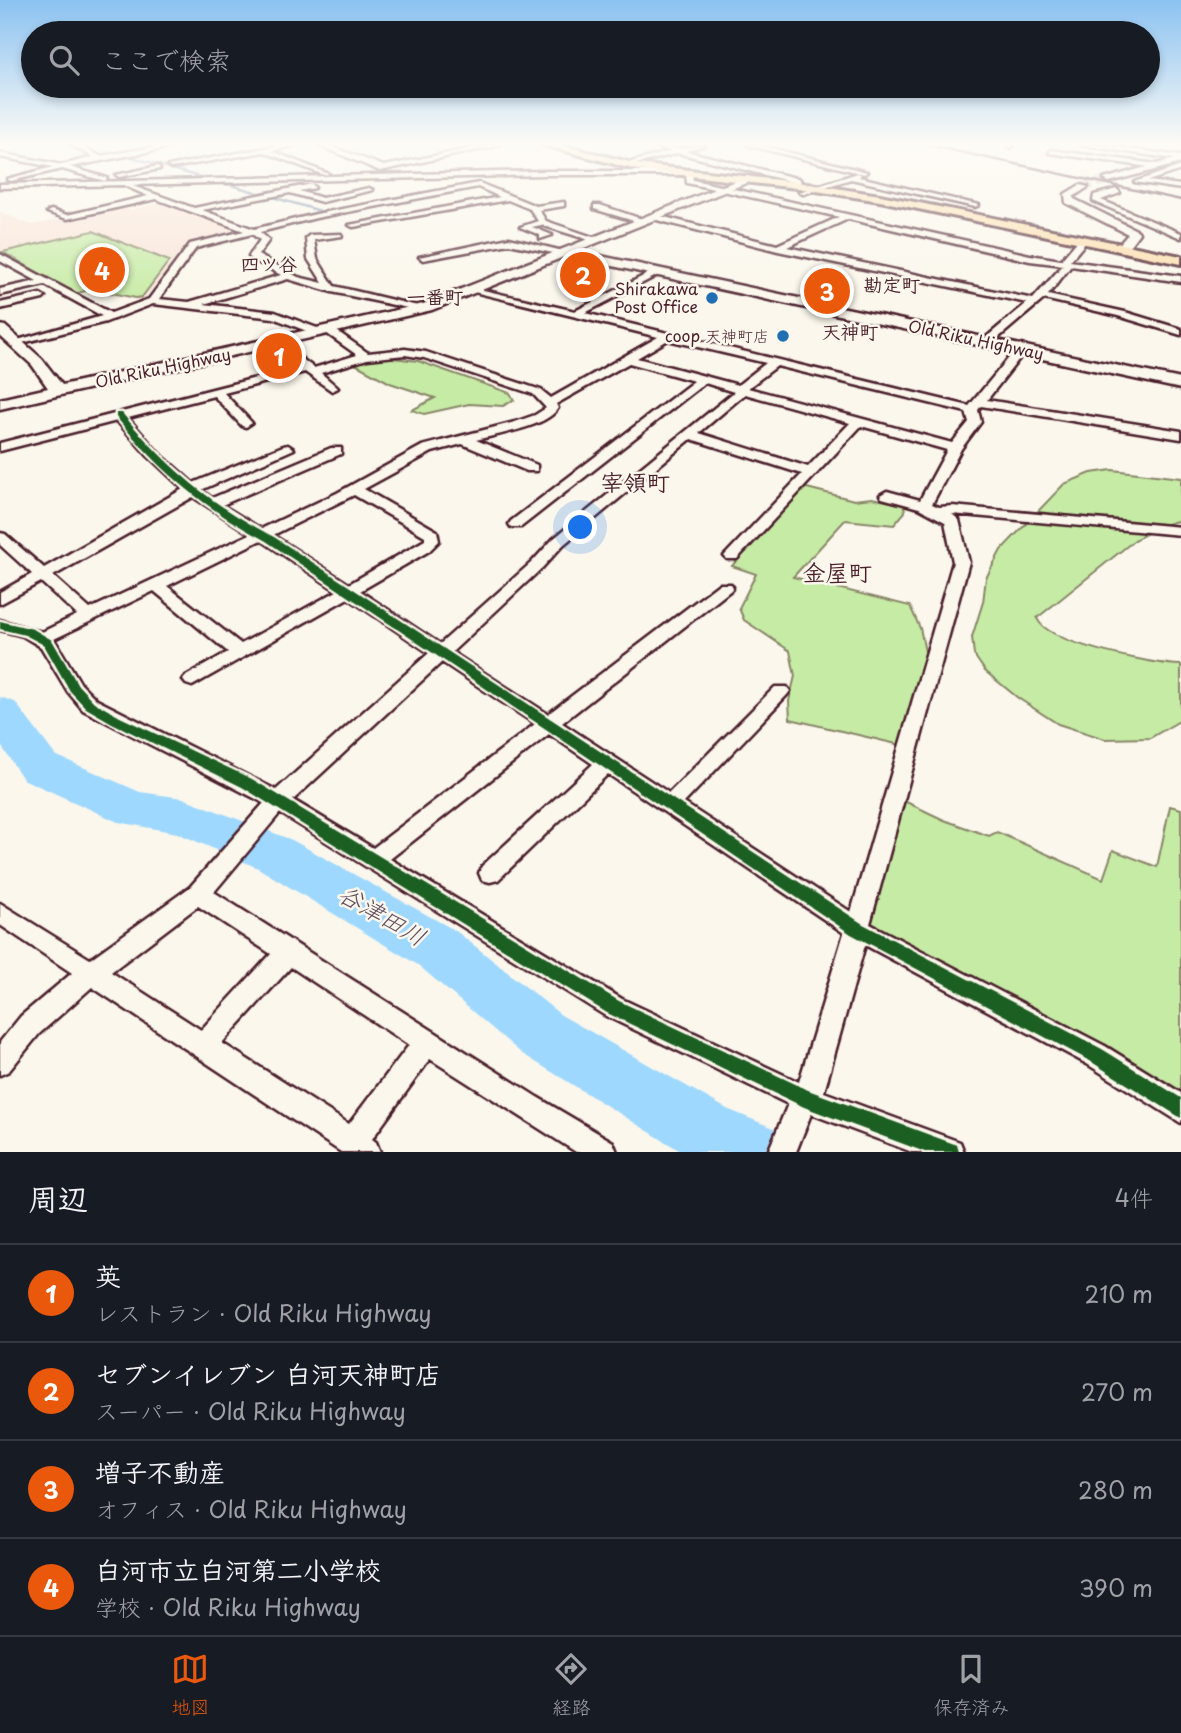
<!DOCTYPE html>
<html lang="ja">
<meta charset="utf-8">
<style>
:root{--surface:#171b24;--page:#20242c;--text:#f1f3f6;--muted:#9ea1a6;--line:#363941;--accent:#ea580c}
body{margin:0;font-family:"Playpen Sans","Klee One",sans-serif;background:var(--page);color:var(--text)}
.you{position:absolute;left:581px;top:528px;width:24px;height:24px;margin:-18px;border:5px solid #fff;border-radius:50%;background:#1a73e8;box-shadow:0 0 0 10px #1a73e833}
.badge{display:grid;place-items:center;width:46px;height:46px;border-radius:50%;background:var(--accent);color:#fff;font-size:23px;font-weight:700}
.pin{position:absolute;translate:-50% -50%;border:4px solid #fff;box-shadow:0 2px 7px #0006}
.list{margin:0;padding:0;list-style:none}
h2{display:flex;justify-content:space-between;align-items:center;height:91px;margin:0;padding:0 28px;font-size:30px}
h2 small{font-size:23px;font-weight:400;color:var(--muted)}
.list li{display:grid;grid-template-columns:46px 1fr auto;gap:21px;align-items:center;box-sizing:border-box;height:98px;padding:0 28px;border-top:2px solid var(--line)}
.list b{display:block;font-size:26px;white-space:nowrap}
.list p{margin:0;font-size:23px;white-space:nowrap;color:var(--muted)}
.list em{font-size:23px;font-style:normal;color:var(--muted)}
.icon{flex:none;width:38px;height:38px;fill:none;stroke:currentColor;stroke-width:2;stroke-linecap:round;stroke-linejoin:round}
.map{position:relative;flex:none;width:1181px;height:1152px;overflow:hidden}
.search{position:absolute;background:var(--surface);box-shadow:0 4px 10px #0003;left:21px;right:21px;top:21px;height:77px;display:flex;align-items:center;gap:18px;box-sizing:border-box;padding:0 24px;border-radius:38px;color:var(--muted);font-size:26px}
.sheet{height:483px;background:var(--surface)}
nav{display:flex;justify-content:space-around;align-items:center;box-sizing:border-box;height:98px;border-top:2px solid var(--line);background:var(--surface);font-size:19px;color:var(--muted)}
nav a{display:grid;justify-items:center;gap:4px}
nav .on{color:var(--accent)}
.map>svg:first-child{display:block}
</style>
<div class="map">
<svg width="1181" height="1152" viewBox="0 0 1181 1152">
<rect width="100%" height="100%" fill="#fbf7ec"/>
<filter id="ink" filterUnits="userSpaceOnUse"><feTurbulence type="fractalNoise" baseFrequency=".0143" numOctaves="2"/><feDisplacementMap in="SourceGraphic" scale="14" xChannelSelector="R" yChannelSelector="G"/><feConvolveMatrix kernelMatrix="1 2 1 2 8 2 1 2 1" color-interpolation-filters="sRGB"/></filter>
<g filter="url(#ink)">
<path fill="#f9e4d8" d="M 159,203 L 240,230 L 237,234 L 195,242 L 142,301 L 91,290 L 75,294 L 0,251 L 0,212 L 32,225 L 120,206 L 130,210 Z"/>
<path fill="#c6eba5" stroke="#888568" stroke-width="2" d="M 93,231 L 169,261 L 142,297 L 136,298 L 92,289 L 75,294 L 3,252 Z
M 376,356 L 418,361 L 510,393 L 514,400 L 503,406 L 469,404 L 424,414 L 412,410 L 435,398 L 390,383 L 353,363 Z
M 1112,470 L 1181,478 L 1181,520 L 1163,525 L 1136,539 L 1037,618 C 1046,644 1153,664 1181,665 L 1181,720 L 1150,738 L 1105,739 L 1058,724 L 1018,698 L 985,671 L 974,655 L 972,637 L 983,602 L 986,578 L 1001,550 L 1064,484 L 1091,473 Z
M 799,486 L 854,500 L 872,498 L 904,505 L 905,512 L 894,525 L 845,520 L 793,577 L 910,606 L 920,628 L 926,656 L 901,745 L 790,719 L 789,701 L 795,676 L 790,651 L 744,620 L 739,608 L 756,574 L 732,566 Z
M 902,800 L 944,820 L 989,836 L 997,832 L 1103,879 L 1113,850 L 1157,867 L 1170,806 L 1181,809 L 1181,1101 L 870,926 Z"/>
<g fill="none" stroke-linecap="round" stroke-linejoin="round">
<path stroke="#7d8eaa" stroke-width="2.5" d="M 154,150 L 187,145
M 129,154 L 125,155 L 203,178 L 207,182 L 231,185 L 324,212"/>
<path fill="#9fd8ff" fill-rule="evenodd" d="M 0,697 L 15,702 L 55,755 L 140,792 L 183,798 L 292,840 L 456,931 L 561,1015 L 727,1109 L 778,1130 L 788,1152 L 682,1152 L 521,1053 L 418,965 L 258,868 L 177,833 L 118,822 L 23,779 L 0,744 Z"/>
<path stroke="#d8ccc5" stroke-width="10" stroke-dasharray="10 4.5" stroke-linecap="butt" d="M 1083,187 L 1109,179"/>
<defs>
<path id="street" d="M 71,145 L 79,145 L 100,156 L 167,145 L 183,145 L 70,167 L 107,178 L 105,181 L 62,169 L 11,181 L 7,179 L 53,167 L 0,157 L 0,153 L 62,165 L 93,157 Z
M 281,145 L 296,145 L 272,151 L 329,174 L 324,175 L 264,152 L 171,168 L 168,166 Z
M 318,145 L 327,145 L 384,166 L 488,145 L 501,145 L 380,171 Z
M 651,145 L 678,149 L 705,145 L 686,151 L 800,179 L 801,185 L 794,187 L 793,182 L 678,153 L 624,167 L 621,165 L 671,151 Z
M 747,145 L 759,145 L 867,172 L 864,174 Z
M 1014,145 L 1010,148 L 1007,146 L 1007,145 Z
M 1081,145 L 1099,145 L 1181,156 L 1181,160 Z
M 1051,150 L 1157,164 L 1160,166 L 1157,168 L 1049,153 Z
M 158,166 L 160,169 L 119,177 L 116,175 Z
M 1181,166 L 1181,170 L 1148,181 L 1181,185 L 1181,189 L 1134,182 Z
M 544,171 L 679,171 L 682,173 L 679,175 L 544,175 L 130,185 L 194,208 L 312,184 L 315,188 L 299,191 L 322,198 L 369,188 L 373,190 L 322,202 L 290,193 L 202,210 L 254,229 L 316,214 L 479,183 L 536,206 L 564,202 L 564,206 L 539,210 L 546,221 L 596,238 L 596,242 L 541,225 L 532,227 L 552,235 L 540,239 L 540,235 L 520,227 L 538,221 L 530,209 L 508,200 L 353,227 L 349,225 L 500,197 L 478,187 L 316,218 L 260,232 L 269,240 L 258,255 L 298,277 L 323,283 L 308,259 L 306,238 L 310,235 L 341,234 L 342,236 L 314,240 L 317,259 L 334,286 L 422,307 L 422,311 L 332,292 L 288,279 L 204,304 L 275,312 L 325,331 L 334,329 L 368,353 L 405,349 L 426,352 L 541,390 L 551,398 L 658,337 L 470,291 L 470,287 L 575,311 L 657,269 L 660,270 L 660,274 L 585,313 L 969,406 L 1017,348 L 1021,347 L 1026,350 L 987,400 L 1181,431 L 1181,439 L 981,406 L 978,410 L 981,422 L 961,449 L 932,504 L 939,507 L 952,506 L 1181,527 L 1181,535 L 952,514 L 959,520 L 969,562 L 870,924 L 1105,1046 L 1181,1093 L 1181,1123 L 1087,1064 L 865,945 L 824,1092 L 960,1142 L 964,1152 L 912,1152 L 811,1114 L 796,1152 L 768,1152 L 788,1104 L 604,1015 L 280,813 L 214,892 L 537,1097 L 613,1142 L 617,1152 L 576,1152 L 430,1059 L 372,1139 L 376,1142 L 380,1152 L 341,1152 L 92,987 L 39,1034 L 9,1071 L 0,1075 L 0,1042 L 21,1016 L 72,973 L 0,925 L 0,903 L 90,959 L 190,887 L 264,803 L 83,710 L 68,692 L 41,647 L 23,636 L 0,630 L 0,620 L 42,632 L 77,615 L 41,582 L 0,604 L 0,592 L 32,574 L 0,545 L 0,533 L 5,534 L 44,568 L 183,489 L 148,456 L 117,421 L 0,451 L 0,443 L 299,367 L 273,345 L 273,341 L 277,340 L 314,368 L 357,355 L 326,333 L 317,335 L 273,318 L 153,304 L 106,322 L 14,345 L 14,341 L 102,316 L 45,285 L 0,295 L 0,289 L 37,281 L 0,261 L 0,254 L 111,313 L 149,299 L 190,244 L 244,231 L 156,199 L 67,219 L 47,212 L 51,210 L 67,215 L 148,196 L 123,185 L 0,188 L 0,184 ZM 252,234 L 260,240 L 249,256 L 250,258 L 281,275 L 189,302 L 159,299 L 196,248 ZM 668,340 L 766,363 L 738,385 L 637,358 ZM 405,355 L 424,358 L 533,394 L 546,408 L 535,415 L 515,422 L 422,446 L 337,493 L 261,529 L 222,505 L 341,454 L 341,448 L 331,448 L 212,498 L 201,490 L 294,449 L 288,445 L 283,446 L 193,483 L 157,451 L 128,418 L 214,396 L 242,426 L 246,427 L 252,423 L 224,393 L 305,372 L 332,391 L 338,388 L 321,373 L 367,359 ZM 629,363 L 694,381 L 511,521 L 509,524 L 511,527 L 521,527 L 705,383 L 734,392 L 553,539 L 532,562 L 440,644 L 360,591 L 429,551 L 439,541 L 437,531 L 364,489 L 432,452 L 462,444 L 527,471 L 537,471 L 537,465 L 476,440 C 498,434 547,427 558,408 L 556,404 ZM 777,366 L 966,412 L 969,422 L 952,443 L 748,388 ZM 745,394 L 850,423 L 808,467 L 699,433 ZM 861,426 L 947,450 L 920,500 L 887,491 L 880,495 L 882,498 L 919,508 L 945,522 L 953,562 L 851,912 L 684,803 L 787,695 L 790,691 L 787,687 L 775,687 L 669,793 L 562,723 L 731,590 L 733,587 L 731,584 L 719,584 L 548,714 L 452,652 L 542,568 L 563,545 L 691,439 L 802,474 L 727,553 L 724,556 L 727,559 L 737,559 ZM 354,495 L 425,536 L 425,540 L 349,584 L 273,535 ZM 193,497 L 250,534 L 90,609 L 53,576 ZM 261,540 L 337,591 L 241,644 L 167,586 ZM 154,591 L 228,652 L 186,676 L 183,680 L 186,684 L 192,686 L 348,598 L 429,653 L 276,790 L 97,700 L 81,684 L 54,639 ZM 442,662 L 535,724 L 373,848 L 293,800 ZM 549,734 L 593,764 L 482,866 L 479,873 L 482,880 L 490,882 L 498,880 L 608,774 L 844,933 L 799,1082 L 622,999 L 390,859 ZM 198,906 L 271,954 L 201,1030 L 111,972 ZM 291,967 L 409,1045 L 349,1124 L 222,1043 Z
M 689,172 L 692,174 L 693,180 L 1030,255 L 1061,260 L 1080,238 L 1086,238 L 1086,242 L 1070,261 L 1181,276 L 1181,282 L 1071,266 L 1048,295 L 1125,312 L 1181,329 L 1181,335 L 1118,316 L 1044,299 L 991,344 L 983,344 L 983,340 L 1027,303 L 778,251 L 653,219 L 656,215 L 777,245 L 839,217 L 687,183 L 686,174 ZM 848,219 L 1030,261 L 1063,265 L 1033,299 L 787,247 Z
M 858,173 L 861,175 L 859,177 L 979,205 L 975,207 L 851,179 L 803,194 L 799,192 Z
M 1117,189 L 1120,193 L 1101,200 L 1181,233 L 1181,238 L 1093,201 L 1094,195 Z
M 594,205 L 600,205 L 648,221 L 641,223 L 594,209 Z
M 509,238 L 567,252 L 563,255 L 509,244 L 423,260 L 419,257 Z
M 40,294 L 45,297 L 43,299 L 0,309 L 0,303 Z"/>
<path id="secondary" d="M 1181,157 L 1181,163 L 1109,182 L 1104,179 Z
M 748,176 L 753,179 L 751,181 L 577,251 L 1181,379 L 1181,389 L 566,256 L 432,310 L 0,409 L 0,399 L 48,388 L 32,365 L 0,336 L 0,325 L 5,326 L 42,359 L 62,385 L 423,304 Z
M 1080,185 L 1088,187 L 1073,197 L 1074,199 L 1138,231 L 1139,233 L 1127,249 L 1117,247 L 1128,234 L 1066,203 L 1065,194 Z"/>
<path id="primary" d="M 543,145 L 561,145 L 637,164 L 797,182 L 880,195 L 1181,256 L 1181,264 L 880,201 L 797,188 L 637,170 Z"/>
</defs>
<use href="#street" stroke="#4a1f2b" stroke-width="5"/>
<use href="#secondary" stroke="#4a1f2b" stroke-width="5"/>
<use href="#primary" stroke="#4a1f2b" stroke-width="6"/>
<use href="#street" fill="#fbf7ec" fill-rule="evenodd"/>
<use href="#secondary" fill="#fbf7ec" fill-rule="evenodd"/>
<use href="#primary" fill="#fbddab" fill-rule="evenodd"/>
<path stroke="#4a1f2b" stroke-width="2.5" d="M 928,145 L 1181,200"/>
<defs>
<path id="cycleway" d="M 116,413 L 122,413 C 168,468 210,504 274,537 L 863,924 L 1102,1049 L 1181,1098 L 1181,1118 L 1090,1061 L 851,934 L 266,541 C 204,508 161,472 116,417 Z
M 0,621 L 33,629 L 52,640 L 78,685 L 94,702 L 120,717 L 252,779 L 619,1001 L 808,1090 L 957,1145 L 959,1152 L 925,1152 L 804,1107 L 607,1013 L 242,787 L 112,723 L 86,708 L 70,691 L 44,645 L 25,635 L 0,629 Z"/>
</defs>
<use href="#cycleway" stroke="#fbf7ec" stroke-width="5"/>
<use href="#cycleway" fill="#1b5e20" fill-rule="evenodd"/>
</g>
</g>
<linearGradient id="sky" x2="0" y2="1"><stop stop-color="#8bc2f1"/><stop offset="0.47" stop-color="#fdfbf6"/><stop offset="1" stop-color="#fdfbf6" stop-opacity="0"/></linearGradient>
<rect width="1181" height="306" fill="url(#sky)"/>
<g fill="#1f6fb2" stroke="#fbf7ec" stroke-width="2.5">
<circle cx="712" cy="298" r="7"/>
<circle cx="783" cy="336" r="7"/>
</g>
<g text-anchor="middle" stroke-width="5" stroke-linejoin="round" paint-order="stroke">
<g font-size="16" fill="#4a1f2b" stroke="#fbf7ec" text-anchor="end">
<text x="698" y="295">Shirakawa<tspan x="698" dy="18">Post Office</tspan></text>
<text x="769" y="342">coop 天神町店</text>
</g>
<g font-size="16" fill="#4a1f2b" stroke="#fbf7ec">
<text transform="translate(976 340) rotate(12)" y="6">Old Riku Highway</text>
<text transform="translate(163 368) rotate(-12)" y="6">Old Riku Highway</text>
</g>
<g font-size="19" font-weight="bold" fill="#4a1f2b" stroke="#fbf7ec">
<text x="269" y="271">四ツ谷</text>
<text x="892" y="292">勘定町</text>
<text x="435" y="304">一番町</text>
<text x="850" y="339">天神町</text>
</g>
<g font-size="23" font-weight="bold" fill="#4a1f2b" stroke="#fbf7ec">
<text x="635" y="491">宰領町</text>
<text x="837" y="581">金屋町</text>
</g>
<g font-size="24" font-style="italic" fill="#5f4d60" stroke="#fbf7ec">
<text transform="translate(382 916) rotate(30)" y="8">谷津田川</text>
</g>
</g>
</svg>
<div class="you"></div>
<div class="pin badge" style="left:279px;top:356px">1</div>
<div class="pin badge" style="left:583px;top:275px">2</div>
<div class="pin badge" style="left:827px;top:291px">3</div>
<div class="pin badge" style="left:102px;top:270px">4</div>
<div class="search"><svg class="icon" aria-label="search" viewBox="0 0 24 24"><circle cx="10" cy="10" r="6"/><path d="M15 15l6 6"/></svg>ここで検索</div>
</div>
<section class="sheet">
<h2>周辺<small>4件</small></h2>
<ul class="list">
<li><span class="badge">1</span><div><b>英</b><p>レストラン · Old Riku Highway</p></div><em>210 m</em></li>
<li><span class="badge">2</span><div><b>セブンイレブン 白河天神町店</b><p>スーパー · Old Riku Highway</p></div><em>270 m</em></li>
<li><span class="badge">3</span><div><b>増子不動産</b><p>オフィス · Old Riku Highway</p></div><em>280 m</em></li>
<li><span class="badge">4</span><div><b>白河市立白河第二小学校</b><p>学校 · Old Riku Highway</p></div><em>390 m</em></li>
</ul>
</section>
<nav>
<a class="on"><svg class="icon" aria-label="map" viewBox="0 0 24 24"><path d="M3 6l6-2 6 2 6-2v14l-6 2-6-2-6 2zM9 4v14M15 6v14"/></svg>地図</a>
<a><svg class="icon" aria-label="directions" viewBox="0 0 24 24"><path d="M12 3l9 9-9 9-9-9zM9 14v-3h6M13 9l2 2-2 2"/></svg>経路</a>
<a><svg class="icon" aria-label="saved" viewBox="0 0 24 24"><path d="M7 4h10v16l-5-4-5 4z"/></svg>保存済み</a>
</nav>
